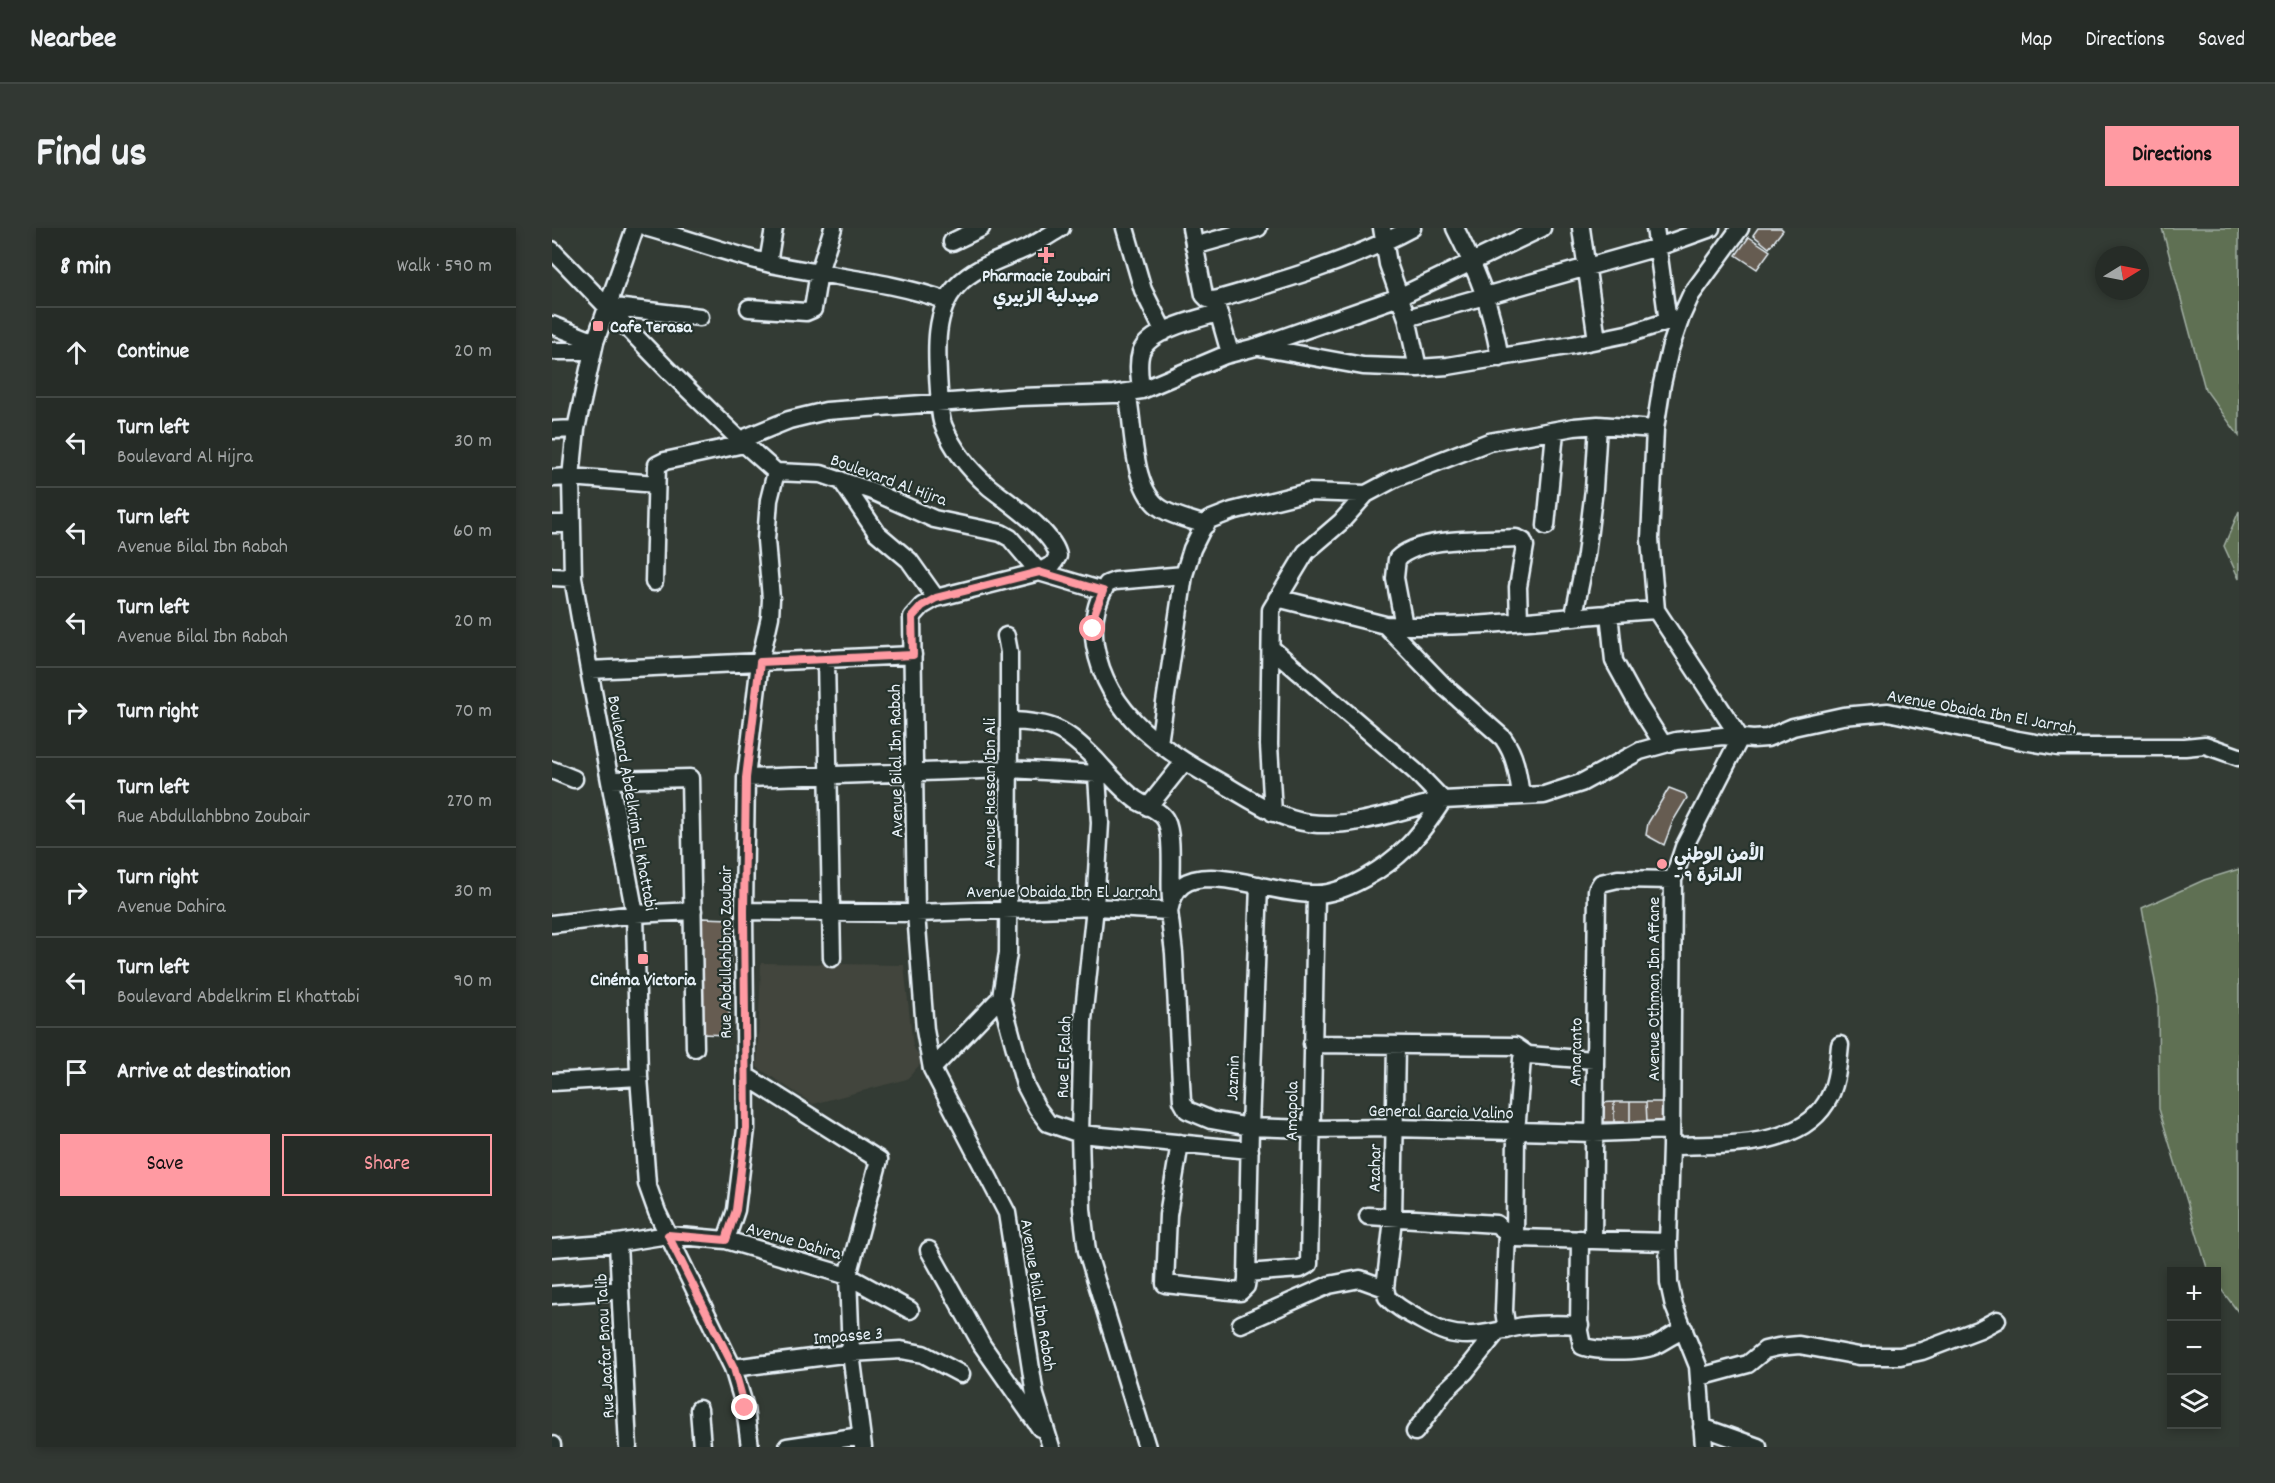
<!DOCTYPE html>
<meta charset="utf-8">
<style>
:root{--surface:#262c27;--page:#323833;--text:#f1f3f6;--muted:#a4a7a7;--line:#424844;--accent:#ff9aa2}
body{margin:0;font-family:Dekko,"Playpen Sans Arabic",sans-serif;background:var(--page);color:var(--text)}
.controls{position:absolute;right:18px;bottom:18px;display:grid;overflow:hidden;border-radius:0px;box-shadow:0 3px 9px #0003}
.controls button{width:54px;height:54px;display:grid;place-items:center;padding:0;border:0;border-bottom:2px solid var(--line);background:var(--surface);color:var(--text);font:30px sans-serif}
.compass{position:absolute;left:1543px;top:18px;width:54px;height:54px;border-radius:50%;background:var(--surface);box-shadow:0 3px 9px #0003;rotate:80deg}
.stop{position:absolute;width:18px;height:18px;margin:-14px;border:4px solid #ff9aa2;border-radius:50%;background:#fff}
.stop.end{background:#ff9aa2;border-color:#fff;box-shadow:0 2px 6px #0008}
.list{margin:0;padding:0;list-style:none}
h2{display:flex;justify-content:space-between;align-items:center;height:78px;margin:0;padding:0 24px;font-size:26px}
h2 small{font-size:20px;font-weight:400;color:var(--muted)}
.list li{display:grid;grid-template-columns:39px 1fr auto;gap:18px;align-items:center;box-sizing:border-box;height:90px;padding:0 24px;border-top:2px solid var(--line)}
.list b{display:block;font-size:22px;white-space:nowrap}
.list p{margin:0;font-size:20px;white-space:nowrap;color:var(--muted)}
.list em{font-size:20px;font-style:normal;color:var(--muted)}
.actions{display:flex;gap:12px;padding:18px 24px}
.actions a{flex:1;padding:14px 0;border:2px solid var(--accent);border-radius:0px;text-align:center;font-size:21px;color:var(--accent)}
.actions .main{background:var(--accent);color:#111}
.icon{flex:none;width:33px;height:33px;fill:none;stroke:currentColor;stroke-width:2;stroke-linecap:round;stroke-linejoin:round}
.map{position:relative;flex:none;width:1687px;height:1219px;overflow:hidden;border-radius:0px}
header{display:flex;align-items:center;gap:36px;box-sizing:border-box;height:84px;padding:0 30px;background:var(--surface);border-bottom:2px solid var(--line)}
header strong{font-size:28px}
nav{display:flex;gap:33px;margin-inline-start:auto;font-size:21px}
.intro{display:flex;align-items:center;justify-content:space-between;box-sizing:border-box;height:144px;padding:0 36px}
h1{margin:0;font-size:42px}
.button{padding:15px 27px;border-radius:0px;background:var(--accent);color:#111;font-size:21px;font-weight:700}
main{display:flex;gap:36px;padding:0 36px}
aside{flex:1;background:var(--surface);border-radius:0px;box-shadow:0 3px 9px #0003}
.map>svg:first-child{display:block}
</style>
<header>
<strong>Nearbee</strong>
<nav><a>Map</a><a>Directions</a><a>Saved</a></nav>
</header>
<div class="intro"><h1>Find us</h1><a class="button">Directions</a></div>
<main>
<aside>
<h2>8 min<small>Walk · 590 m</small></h2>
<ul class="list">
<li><svg class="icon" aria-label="ahead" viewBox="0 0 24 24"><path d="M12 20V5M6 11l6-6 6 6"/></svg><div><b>Continue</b></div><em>20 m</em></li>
<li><svg class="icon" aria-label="left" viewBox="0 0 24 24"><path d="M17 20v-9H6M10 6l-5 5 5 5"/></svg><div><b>Turn left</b><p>Boulevard Al Hijra</p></div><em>30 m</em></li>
<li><svg class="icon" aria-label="left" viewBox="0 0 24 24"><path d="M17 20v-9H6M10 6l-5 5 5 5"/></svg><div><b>Turn left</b><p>Avenue Bilal Ibn Rabah</p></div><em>60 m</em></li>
<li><svg class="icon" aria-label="left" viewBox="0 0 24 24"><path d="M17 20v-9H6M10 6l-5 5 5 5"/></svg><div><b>Turn left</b><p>Avenue Bilal Ibn Rabah</p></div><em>20 m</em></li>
<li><svg class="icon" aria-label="right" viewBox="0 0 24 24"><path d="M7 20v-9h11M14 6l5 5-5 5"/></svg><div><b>Turn right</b></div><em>70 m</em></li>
<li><svg class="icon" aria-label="left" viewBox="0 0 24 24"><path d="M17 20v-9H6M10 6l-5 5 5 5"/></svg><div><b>Turn left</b><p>Rue Abdullahbbno Zoubair</p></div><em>270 m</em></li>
<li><svg class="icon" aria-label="right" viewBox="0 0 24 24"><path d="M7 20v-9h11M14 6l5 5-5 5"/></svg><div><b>Turn right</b><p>Avenue Dahira</p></div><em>30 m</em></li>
<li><svg class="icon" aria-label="left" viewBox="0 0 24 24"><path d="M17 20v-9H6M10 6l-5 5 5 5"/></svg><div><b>Turn left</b><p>Boulevard Abdelkrim El Khattabi</p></div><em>90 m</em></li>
<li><svg class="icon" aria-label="arrive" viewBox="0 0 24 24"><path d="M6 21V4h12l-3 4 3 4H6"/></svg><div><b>Arrive at destination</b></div></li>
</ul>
<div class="actions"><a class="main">Save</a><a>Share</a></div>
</aside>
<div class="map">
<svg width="1687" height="1219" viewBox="0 0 1687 1219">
<rect width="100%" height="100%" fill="#333b34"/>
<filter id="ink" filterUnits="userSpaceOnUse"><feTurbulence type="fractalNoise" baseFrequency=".0167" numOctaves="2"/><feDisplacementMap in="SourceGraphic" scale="12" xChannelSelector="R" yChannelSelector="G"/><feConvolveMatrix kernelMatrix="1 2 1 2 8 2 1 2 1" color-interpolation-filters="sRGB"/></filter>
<g filter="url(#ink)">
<path fill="#42453d" d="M 209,735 L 352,737 L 361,819 L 371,833 L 355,851 L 261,876 L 205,839 Z"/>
<path fill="#5e6f52" stroke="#a3b0a5" stroke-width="1.5" d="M 1610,0 L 1687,0 L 1687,208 L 1653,161 Z
M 1687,283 L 1687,351 L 1672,318 Z
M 1687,641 L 1687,1085 L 1665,1056 L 1664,1044 L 1656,1043 L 1607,881 L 1606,770 L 1590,680 L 1652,652 Z"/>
<path fill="#665c51" stroke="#e8f1f8" stroke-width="1.5" d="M 1206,0 L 1229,0 L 1231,2 L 1217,20 L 1201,7 Z
M 1197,9 L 1218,23 L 1205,41 L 1184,27 Z
M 1117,560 L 1133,566 L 1135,570 L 1121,593 L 1112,617 L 1094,607 L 1096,595 Z
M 150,690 L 179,691 L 177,807 L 148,806 Z
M 1062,874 L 1078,874 L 1078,894 L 1062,894 Z
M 1062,874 L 1062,894 L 1046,894 L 1046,875 Z
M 1078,874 L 1094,874 L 1095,894 L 1078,894 Z
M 1094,874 L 1112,874 L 1113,893 L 1095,894 Z"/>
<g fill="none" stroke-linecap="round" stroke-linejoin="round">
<defs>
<path id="minor" d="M 83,0 L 43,114 L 24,201 L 19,249 L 21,350 L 37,442 L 83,686 L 87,849 L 95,956 L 105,984 L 181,1140 L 193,1180 L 198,1219
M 96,0 C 136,11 175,25 215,35 C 275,49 336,52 395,73
M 573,0 L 591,62 L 612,104
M 639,0 L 652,67 L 656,71 L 663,72 C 729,53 799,33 860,0
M 830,0 L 836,36 L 855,90 L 866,140
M 903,0 C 927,47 939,78 948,130
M 1029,0 L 1045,112
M 1103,0 L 1116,94
M 400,14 L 429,0
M 642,18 L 706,0
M 0,22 L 115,141 L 188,212 L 224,244 L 269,246 L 320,263 L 382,291 L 449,305 L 458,310 L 487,344 L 551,363
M 216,35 L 222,0
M 664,76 L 678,125
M 54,78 L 148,89
M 197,80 L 254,84 L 261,81 L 267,44 L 281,0
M 855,90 L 1106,19 L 1159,0
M 0,97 L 43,114
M 707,119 L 811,138 L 866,140 L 896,138 L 1021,117 L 1079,105 L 1129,89
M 0,123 L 41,123
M 589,162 C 588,150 585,136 589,124 C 597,102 645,91 666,85
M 575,165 C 583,197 578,262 610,281 C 623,289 639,292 654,297
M 0,202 L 24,201
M 188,212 L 237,192 L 274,183 L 468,169 L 562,166 L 590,162 L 673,127 L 704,119 L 847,69 L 990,0
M 0,250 L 19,249 L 104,256
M 289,252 L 325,305 L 357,332 L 384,370
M 0,296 L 20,296
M 994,298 L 1003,204
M 632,347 L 563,353 L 555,356 C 543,375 540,396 543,417 C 555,489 616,525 675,558 C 701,573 727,591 757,595 C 802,601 848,582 891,572
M 0,349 L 21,350
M 102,354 L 105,237 L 113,233 L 192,216
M 725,370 L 833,397 C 923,402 1014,388 1104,382
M 1057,385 L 1062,433 L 1085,475 L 1111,516
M 1022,387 L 1034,327 L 1042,261 L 1046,197
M 833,397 L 892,458 L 951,510 C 964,528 966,547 969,568
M 852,398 L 843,350 L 845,331 C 868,308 932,312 964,310 L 971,313 L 973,318 L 966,359 L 967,393
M 454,408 L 457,424 L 457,493 L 456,725 L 449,769 L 473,857 L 485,880 L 496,895 L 528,906 L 698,922
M 719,420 L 864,544 L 891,572
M 274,432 L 280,730
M 37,442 L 361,427
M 457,493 C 501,494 513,501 544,532 L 548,595 L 543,679 L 531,792 L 528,906 L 530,981 L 535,1023 L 595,1219
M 1188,510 L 1104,382 L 1098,311 L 1103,201 L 1110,156 L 1118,121 L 1129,89 L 1139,67 L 1188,0
M 607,515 L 632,347 L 640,321 L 650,301 L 657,292 L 680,283 L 756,264 L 814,266 L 844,250 L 937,214 L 1022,199 L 1046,197 L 1103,201
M 544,532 C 556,545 569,561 584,572 C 593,578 609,582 614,593 C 622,608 617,651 619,671
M 0,542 L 22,551
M 194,550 L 457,541 L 545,546
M 59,552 L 138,550 L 143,820
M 596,579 L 632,534
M 721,585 L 717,517 L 719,382 L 754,324 L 789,294 L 814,266
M 192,683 L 364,685 L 543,679 L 617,683 C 622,658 634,650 659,650 C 694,651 728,666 763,666 C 792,667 835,639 855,619 C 869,605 880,589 891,572 L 992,567 L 1029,555 L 1088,523 L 1124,513 L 1171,508 L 1201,511 L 1215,510 L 1241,499 L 1291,488 L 1336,484 L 1466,512 L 1506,519 L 1633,519 L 1653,517 L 1687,529
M 617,683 L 622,725 L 630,873 L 635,882 L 659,892 L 698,899 L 758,901 L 842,900 L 1042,905 L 1119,902
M 0,696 L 83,686 L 141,683
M 760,816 L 963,818 L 976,827
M 844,817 L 841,991 L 833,1060 L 835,1069 C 843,1078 854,1084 865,1090 C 874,1095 884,1101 894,1104 C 920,1112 947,1102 972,1098 C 990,1096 1009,1096 1028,1097
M 380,841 L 449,769
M 194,848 L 327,932 L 296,1048 L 299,1125 L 311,1219
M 0,854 L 87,849
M 628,915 L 616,987 L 613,1056 L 688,1064 L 694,1058 L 695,1051 L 698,899 L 707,657
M 1119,918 C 1167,916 1245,922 1274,875 C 1285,858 1286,836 1288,817
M 816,988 L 944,996 L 963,1010 L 1116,1014
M 963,1010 L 964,904 L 970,831 L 976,827 L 1042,832
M 1028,1011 L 1027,1103 L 1030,1118 C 1045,1124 1087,1124 1102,1118 C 1112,1113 1122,1106 1132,1101
M 174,1012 L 184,982 L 194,901 L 192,683 L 194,550 L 208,434 L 218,389 L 219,371 L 214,312 L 217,272 L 224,244
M 1041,1012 L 1045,662 L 1049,655 L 1066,651 L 1121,652
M 66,1015 L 76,1219
M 0,1020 L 66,1015 L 116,1007 L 174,1012 L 296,1048 L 358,1082
M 377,1022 L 430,1117 L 488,1200
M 695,1045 L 748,1041 L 757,1036 L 764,667
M 0,1067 L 68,1062
M 689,1096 L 777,1057 L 808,1051 L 833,1060
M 955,1102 L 952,1083 L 955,1004
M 181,1140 L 299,1125 L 349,1122 L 371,1126 L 409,1146
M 1148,1149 L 1196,1136 L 1213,1122 L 1226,1119 L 1247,1117 L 1307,1128 L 1348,1128 L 1370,1123 L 1428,1101 L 1445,1092
M 147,1181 L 150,1219
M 1150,1199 L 1206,1219
M 863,1204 L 893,1163 L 913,1144 L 944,1105
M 0,1217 L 0,1219
M 235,1219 L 309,1208
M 499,1219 L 483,1167 L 455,985 L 380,841 L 373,802 L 364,685 L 360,389 L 370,378 L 384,370 L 487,344 L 501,336 L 506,328 C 502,304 454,273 436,258 C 418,242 401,221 392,199 C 387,189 388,175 387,163 C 385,129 380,85 405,58 C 422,39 451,31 473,21 C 486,15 497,7 509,0
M 1152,1219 L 1146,1138 L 1122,1078 L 1117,1055 L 1116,1014 L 1119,918 L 1121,652 L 1132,619 L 1188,510"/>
</defs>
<use href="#minor" stroke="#e8f1f8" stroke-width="21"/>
<use href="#minor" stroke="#26332d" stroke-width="16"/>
</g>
</g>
<g fill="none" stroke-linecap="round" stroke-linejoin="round" filter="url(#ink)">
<path stroke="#ff9aa2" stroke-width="8" d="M 193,1180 L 182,1140 L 116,1007 L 174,1012 L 184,982 L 194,901 L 192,683 L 194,550 L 208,434 L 361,427 L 360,389 L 370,378 L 384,370 L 487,344 L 551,363 L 543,384 L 541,401"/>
</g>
<g fill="#ff9aa2" stroke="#26332d" stroke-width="2">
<path d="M491 18h6v6h6v6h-6v6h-6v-6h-6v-6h6z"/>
<rect x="40" y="92" width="12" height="12" rx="3"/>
<circle cx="1110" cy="636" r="6"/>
<rect x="85" y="725" width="12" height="12" rx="3"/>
</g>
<g text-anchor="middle" stroke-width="4.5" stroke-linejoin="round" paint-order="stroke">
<g font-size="18" font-weight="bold" fill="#e8f1f8" stroke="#26332d">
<text x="494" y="53">Pharmacie Zoubairi<tspan x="494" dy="21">صيدلية الزبيري</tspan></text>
<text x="58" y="104" text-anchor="start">Cafe Terasa</text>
<text x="1122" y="632" text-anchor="start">الأمن الوطني<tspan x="1122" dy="21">- الدائرة 9</tspan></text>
<text x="91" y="757">Cinéma Victoria</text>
</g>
<g font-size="18" fill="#e8f1f8" stroke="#26332d">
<text transform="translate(337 251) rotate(20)" y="6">Boulevard Al Hijra</text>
<text transform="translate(1430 483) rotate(10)" y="6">Avenue Obaida Ibn El Jarrah</text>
<text transform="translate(343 533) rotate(-91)" y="6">Avenue Bilal Ibn Rabah</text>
<text transform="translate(437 565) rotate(-90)" y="6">Avenue Hassan Ibn Ali</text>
<text transform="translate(81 575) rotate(80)" y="6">Boulevard Abdelkrim El Khattabi</text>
<text x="510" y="669">Avenue Obaida Ibn El Jarrah</text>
<text transform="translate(173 724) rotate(-90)" y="6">Rue Abdullahbbno Zoubair</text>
<text transform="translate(1101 761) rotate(-90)" y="6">Avenue Othman Ibn Affane</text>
<text transform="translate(1023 824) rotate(-89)" y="6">Amaranto</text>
<text transform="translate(511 829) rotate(-88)" y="6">Rue El Falah</text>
<text transform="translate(680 850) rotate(-88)" y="6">Jazmin</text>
<text transform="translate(739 883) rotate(-89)" y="6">Amapola</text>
<text transform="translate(889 883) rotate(1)" y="6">General Garcia Valino</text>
<text transform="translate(822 940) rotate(-89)" y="6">Azahar</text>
<text transform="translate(242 1012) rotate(16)" y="6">Avenue Dahira</text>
<text transform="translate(487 1067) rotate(81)" y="6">Avenue Bilal Ibn Rabah</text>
<text transform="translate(296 1107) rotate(-5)" y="6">Impasse 3</text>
<text transform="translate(52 1118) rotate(-93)" y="6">Rue Jaafar Bnou Talib</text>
</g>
</g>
</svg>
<div class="controls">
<button>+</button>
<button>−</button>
<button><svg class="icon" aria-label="layers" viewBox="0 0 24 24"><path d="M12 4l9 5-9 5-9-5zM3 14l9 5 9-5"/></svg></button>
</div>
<svg class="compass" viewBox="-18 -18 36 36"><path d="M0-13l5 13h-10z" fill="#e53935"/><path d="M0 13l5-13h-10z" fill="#a4a7a7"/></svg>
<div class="stop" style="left:541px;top:401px"></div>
<div class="stop end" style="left:193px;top:1180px"></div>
</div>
</main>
